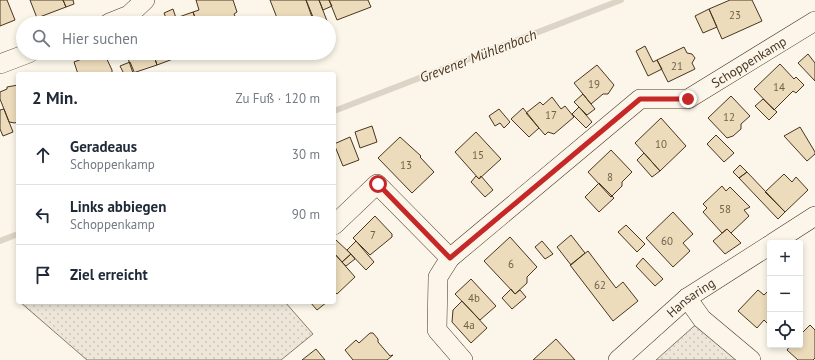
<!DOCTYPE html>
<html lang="de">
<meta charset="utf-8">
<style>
:root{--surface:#fff;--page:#f2f2f3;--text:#1f2937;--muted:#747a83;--line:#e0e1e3}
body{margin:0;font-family:"PT Sans",sans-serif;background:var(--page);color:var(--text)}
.controls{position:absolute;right:12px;bottom:12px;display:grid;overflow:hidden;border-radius:4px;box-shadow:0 2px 6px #0003}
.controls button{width:36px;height:36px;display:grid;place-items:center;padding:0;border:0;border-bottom:1px solid var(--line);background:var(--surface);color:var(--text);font:20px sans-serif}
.stop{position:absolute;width:12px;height:12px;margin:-9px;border:3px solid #c62828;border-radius:50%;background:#fff}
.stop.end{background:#c62828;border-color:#fff;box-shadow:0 1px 4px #0008}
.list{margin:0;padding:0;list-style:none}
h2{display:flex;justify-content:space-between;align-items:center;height:52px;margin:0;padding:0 16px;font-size:17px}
h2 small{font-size:13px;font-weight:400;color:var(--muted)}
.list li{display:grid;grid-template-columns:26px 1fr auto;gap:12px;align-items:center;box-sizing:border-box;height:60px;padding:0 16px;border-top:1px solid var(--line)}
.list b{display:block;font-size:15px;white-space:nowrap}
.list p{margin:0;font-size:13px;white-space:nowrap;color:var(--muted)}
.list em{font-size:13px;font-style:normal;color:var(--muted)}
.icon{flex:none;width:22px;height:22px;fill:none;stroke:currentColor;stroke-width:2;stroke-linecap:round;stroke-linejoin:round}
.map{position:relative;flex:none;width:815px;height:360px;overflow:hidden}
.search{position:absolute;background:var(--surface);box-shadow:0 2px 6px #0003;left:16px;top:16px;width:320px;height:44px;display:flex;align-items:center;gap:10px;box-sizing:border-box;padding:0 14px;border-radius:22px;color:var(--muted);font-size:15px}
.panel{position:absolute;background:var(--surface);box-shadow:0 2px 6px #0003;left:16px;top:72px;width:320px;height:232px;border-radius:4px}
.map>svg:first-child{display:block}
</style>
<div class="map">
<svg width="815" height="360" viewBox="0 0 815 360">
<defs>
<pattern id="grass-dots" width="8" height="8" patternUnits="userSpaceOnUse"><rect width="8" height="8" fill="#ede6d9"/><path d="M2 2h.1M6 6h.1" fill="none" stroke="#cdc6ba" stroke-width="1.8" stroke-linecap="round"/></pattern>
</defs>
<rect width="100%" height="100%" fill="#fbf6e9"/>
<path fill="url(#grass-dots)" stroke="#887966" d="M 20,302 L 285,302 L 313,334 L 281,360 L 87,360 Z
M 702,319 L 751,360 L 656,360 Z"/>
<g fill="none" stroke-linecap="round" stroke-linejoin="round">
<path stroke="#dcd4c6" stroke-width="6" d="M 334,111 L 621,0
M 0,241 L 18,234"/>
</g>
<path fill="#ecdcbc" stroke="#4a3520" d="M 0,0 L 7,0 L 15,20 L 0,26 Z
M 30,0 L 63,0 L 66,7 L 37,18 Z
M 63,0 L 73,0 L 74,4 L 66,7 Z
M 196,0 L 233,0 L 237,12 L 234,14 L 238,23 L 197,23 L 193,12 L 199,10 Z
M 270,0 L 306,0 L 313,17 L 297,23 L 279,23 Z
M 306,0 L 319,0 L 327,21 L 314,23 Z
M 319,0 L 329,0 L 332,6 L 323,10 Z
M 329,0 L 368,0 L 371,7 L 337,20 Z
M 730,0 L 752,0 L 762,21 L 722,39 L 709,9 Z
M 173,9 L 176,18 L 178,23 L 168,23 L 164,13 Z
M 709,9 L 717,27 L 703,33 L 695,16 Z
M 193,12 L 197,23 L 178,23 L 176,18 Z
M 645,46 L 653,62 L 657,60 L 662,69 L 648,76 L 636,51 Z
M 684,47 L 687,53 L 692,54 L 695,58 L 692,63 L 695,69 L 668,82 L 657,60 Z
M 98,53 L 104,53 L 112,70 L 112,74 L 78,74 L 74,62 Z
M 126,53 L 153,53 L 157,65 L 133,73 Z
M 153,53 L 180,53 L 181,56 L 157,65 Z
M 808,54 L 815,63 L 815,81 L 798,63 Z
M 130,62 L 135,74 L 124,74 L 120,66 Z
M 780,64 L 794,79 L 796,77 L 804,85 L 796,93 L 793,91 L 774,110 L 754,89 Z
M 597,65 L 614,85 L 608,94 L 603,94 L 591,104 L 574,83 Z
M 18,85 L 18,121 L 15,123 L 9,122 L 0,99 L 0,92 L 7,89 L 7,87 Z
M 583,94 L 595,109 L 587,115 L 574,102 Z
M 731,96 L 750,116 L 741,124 L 741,129 L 733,136 L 727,138 L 708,118 Z
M 552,97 L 561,109 L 565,106 L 574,117 L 554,134 L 548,132 L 545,135 L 526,113 L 540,102 L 543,105 Z
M 763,99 L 777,112 L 769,120 L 755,106 Z
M 579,107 L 592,122 L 586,128 L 572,114 Z
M 523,108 L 539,128 L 529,137 L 511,119 Z
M 4,109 L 13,132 L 3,136 L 0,129 L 0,110 Z
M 499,109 L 510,122 L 504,128 L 500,123 L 495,126 L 489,116 Z
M 661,118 L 686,146 L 660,171 L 635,143 Z
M 372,126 L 377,142 L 360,148 L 355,132 Z
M 800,127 L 815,152 L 815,154 L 807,161 L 784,136 Z
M 476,132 L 501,159 L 479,179 L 455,152 Z
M 716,135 L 734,153 L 724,162 L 707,144 Z
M 350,137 L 359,160 L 343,166 L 334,144 Z
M 400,137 L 421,156 L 420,157 L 434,172 L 412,193 L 378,158 Z
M 611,150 L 632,172 L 622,182 L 622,186 L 611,197 L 588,172 Z
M 644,153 L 660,171 L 652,177 L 637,160 Z
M 740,165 L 747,172 L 739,178 L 733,172 Z
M 747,172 L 785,212 L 778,219 L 739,178 Z
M 784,174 L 792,182 L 796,177 L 808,190 L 785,212 L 765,192 Z
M 476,176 L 479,179 L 481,176 L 493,190 L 485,197 L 471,182 Z
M 599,183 L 614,198 L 599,212 L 585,197 Z
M 722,186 L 726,191 L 730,187 L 750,207 L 744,210 L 749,216 L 731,233 L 727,229 L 722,233 L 703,212 L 707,208 L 703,204 Z
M 673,212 L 693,234 L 683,243 L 690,251 L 673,267 L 646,238 Z
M 375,216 L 392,234 L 392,237 L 370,255 L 353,238 Z
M 626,225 L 645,244 L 637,252 L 618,232 Z
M 727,229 L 741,243 L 725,254 L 713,241 Z
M 571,235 L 585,253 L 571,265 L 557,247 Z
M 510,237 L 537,267 L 527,277 L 527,283 L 515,294 L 484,261 Z
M 336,240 L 351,254 L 342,262 L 334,253 L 334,242 Z
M 356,241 L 374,262 L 366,270 L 347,250 Z
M 542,241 L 553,254 L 545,259 L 535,247 Z
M 588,251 L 616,288 L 623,282 L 638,301 L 613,321 L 570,265 Z
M 334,253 L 355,277 L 337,294 L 334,291 Z
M 351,254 L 355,259 L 346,266 L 342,262 Z
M 643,258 L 663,279 L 655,286 L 636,266 Z
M 471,279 L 496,306 L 480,320 L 455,294 Z
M 511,289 L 515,294 L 520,290 L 526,297 L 512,309 L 502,298 Z
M 770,289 L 770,323 L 769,325 L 764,320 L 757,328 L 738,311 L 758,290 L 764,295 Z
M 462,301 L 487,328 L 471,343 L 452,322 L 453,310 Z
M 310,302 L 327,302 L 317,310 Z
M 810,325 L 815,330 L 815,358 L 813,360 L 798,360 L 787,350 L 791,345 L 800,345 L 800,335 Z
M 370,333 L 373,333 L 378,339 L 378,342 L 390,356 L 393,355 L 387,360 L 353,360 L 345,350 L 356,340 L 359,343 Z
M 556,339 L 575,360 L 533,360 Z
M 316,349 L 325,360 L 302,360 Z"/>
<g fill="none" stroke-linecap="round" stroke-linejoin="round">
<defs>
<g id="street">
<path d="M 109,23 L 129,15 L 145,0"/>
<path d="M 0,64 L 29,53"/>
<path d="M 334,225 L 377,184 L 450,258 L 438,277 L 437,330 L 463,360"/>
<path d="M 773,243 L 815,216"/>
<path id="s1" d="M 450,258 L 640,99 L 688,99 L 815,21"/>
<path d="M 687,298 L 702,319 L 751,360"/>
<path id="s2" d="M 618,360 L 687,298 L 770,245"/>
</g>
</defs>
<use href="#street" stroke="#4a3520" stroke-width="20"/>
<use href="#street" stroke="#fbf6e9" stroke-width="19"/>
</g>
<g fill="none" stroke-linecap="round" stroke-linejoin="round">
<path stroke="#c62828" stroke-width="5" d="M 378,184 L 450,258 L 640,99 L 688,99"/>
</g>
<g text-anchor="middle" stroke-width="3" stroke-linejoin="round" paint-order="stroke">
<g font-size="11" fill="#725f47">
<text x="735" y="19">23</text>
<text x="677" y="70">21</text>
<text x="594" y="88">19</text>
<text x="779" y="91">14</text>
<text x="551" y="119">17</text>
<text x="729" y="121">12</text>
<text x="661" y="148">10</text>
<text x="478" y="159">15</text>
<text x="406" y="169">13</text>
<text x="610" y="181">8</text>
<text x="725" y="213">58</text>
<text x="373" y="239">7</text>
<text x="667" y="245">60</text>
<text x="511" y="268">6</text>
<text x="600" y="289">62</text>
<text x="474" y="302">4b</text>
<text x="469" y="329">4a</text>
</g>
<g font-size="13" fill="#4a3520" stroke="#fbf6e9">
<text dy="5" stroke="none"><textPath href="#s1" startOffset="367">Schoppenkamp</textPath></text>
<text dy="5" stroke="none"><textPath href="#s2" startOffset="96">Hansaring</textPath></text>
</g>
<g font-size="14" font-style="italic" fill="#4a3520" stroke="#fbf6e9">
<text transform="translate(478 56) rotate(-21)" y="5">Grevener Mühlenbach</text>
</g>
</g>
</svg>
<div class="controls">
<button>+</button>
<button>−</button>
<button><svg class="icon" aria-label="locate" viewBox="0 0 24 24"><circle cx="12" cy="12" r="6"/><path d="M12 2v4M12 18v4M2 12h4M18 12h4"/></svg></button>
</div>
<div class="stop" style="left:378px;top:184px"></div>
<div class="stop end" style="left:688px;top:99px"></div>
<div class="search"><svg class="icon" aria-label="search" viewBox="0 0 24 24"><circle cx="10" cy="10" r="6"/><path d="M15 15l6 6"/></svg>Hier suchen</div>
<section class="panel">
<h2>2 Min.<small>Zu Fuß · 120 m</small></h2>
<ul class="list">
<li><svg class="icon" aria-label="ahead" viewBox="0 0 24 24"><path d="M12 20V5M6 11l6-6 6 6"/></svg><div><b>Geradeaus</b><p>Schoppenkamp</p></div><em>30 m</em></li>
<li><svg class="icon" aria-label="left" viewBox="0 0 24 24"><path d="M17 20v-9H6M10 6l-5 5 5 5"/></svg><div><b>Links abbiegen</b><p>Schoppenkamp</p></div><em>90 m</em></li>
<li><svg class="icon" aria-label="arrive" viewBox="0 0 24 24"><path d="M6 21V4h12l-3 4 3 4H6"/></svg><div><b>Ziel erreicht</b></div></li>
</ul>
</section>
</div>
